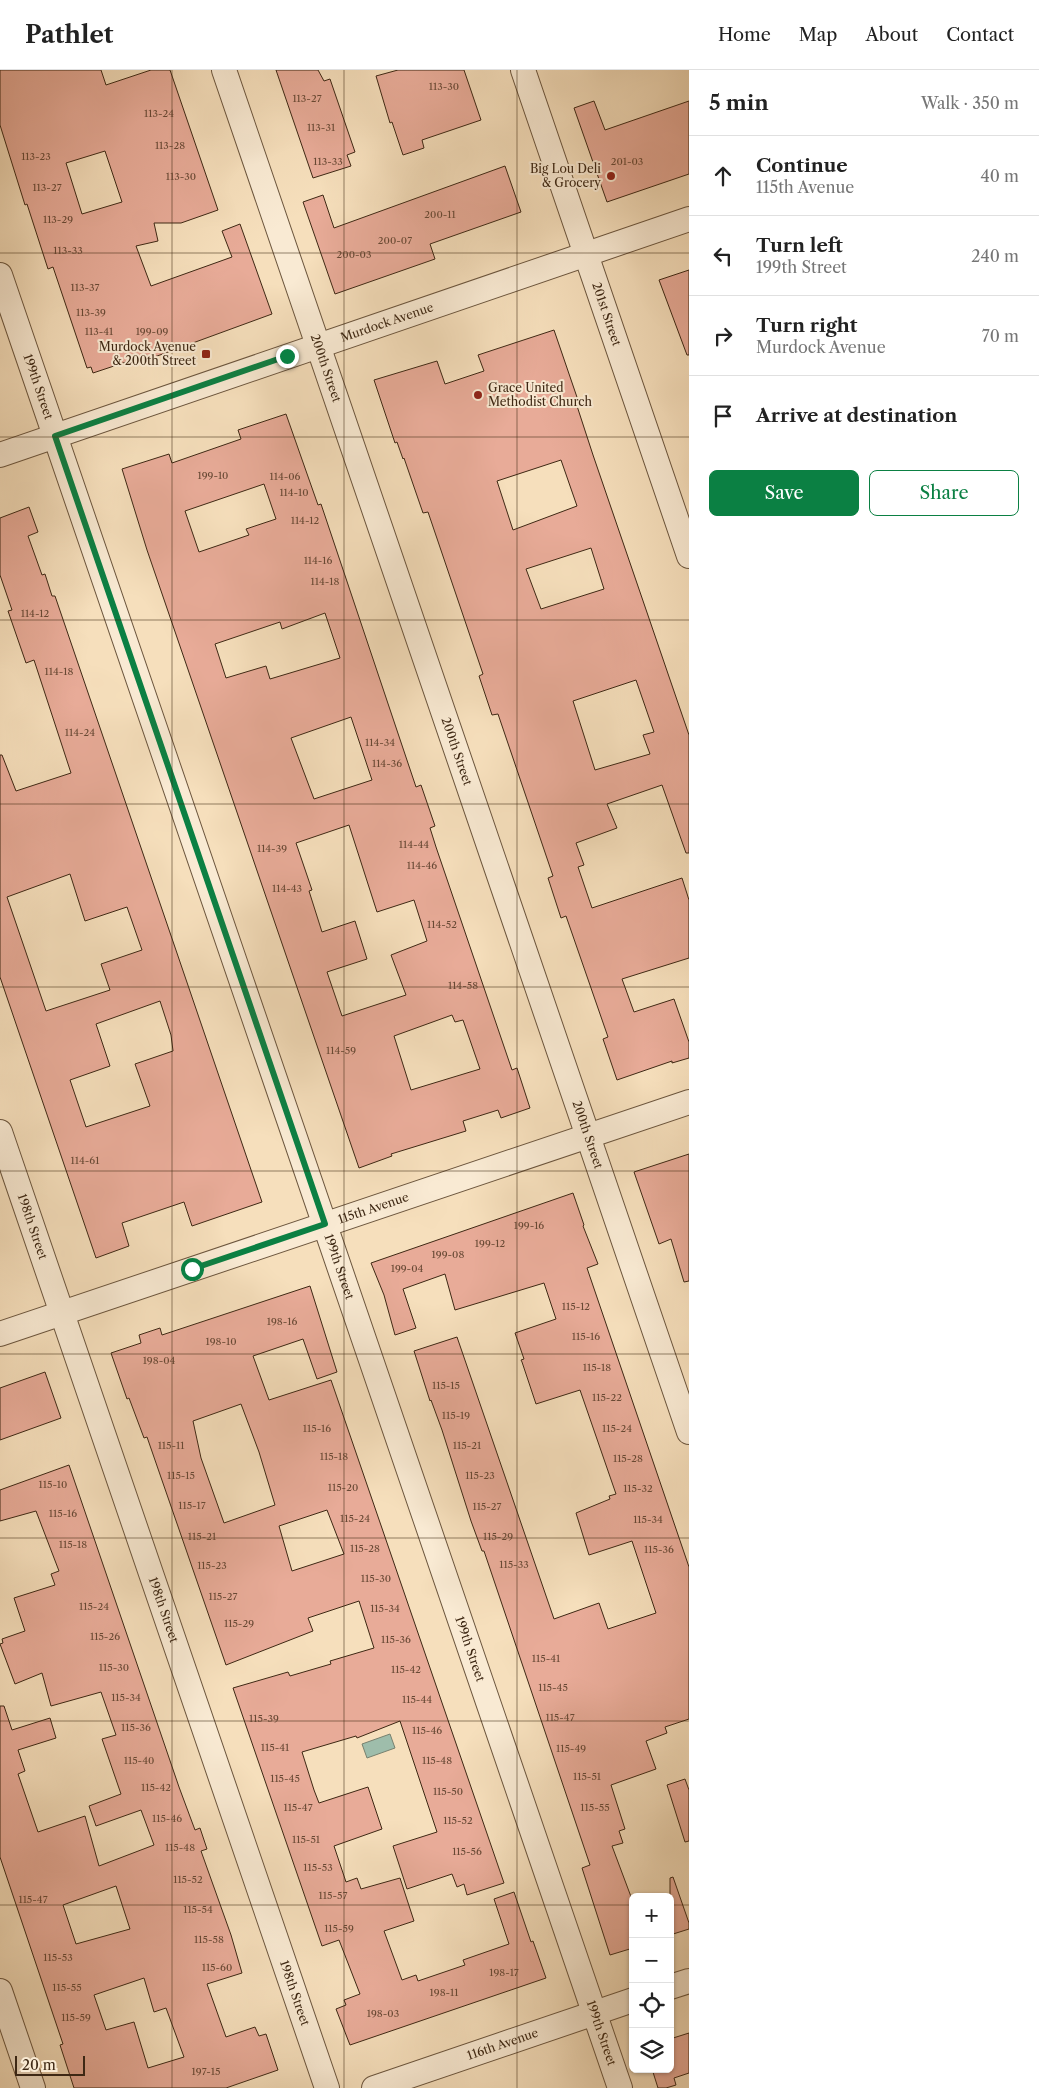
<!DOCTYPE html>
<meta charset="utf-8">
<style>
:root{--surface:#fff;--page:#f2f2f2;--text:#222;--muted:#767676;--line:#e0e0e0;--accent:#0b8043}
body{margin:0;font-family:"Libre Caslon Text",serif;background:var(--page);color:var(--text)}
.controls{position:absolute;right:15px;bottom:15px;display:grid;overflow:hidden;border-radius:8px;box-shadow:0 1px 4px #0004}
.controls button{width:45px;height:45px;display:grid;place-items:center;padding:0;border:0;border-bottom:1px solid var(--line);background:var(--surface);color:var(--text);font:25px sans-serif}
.scale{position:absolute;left:15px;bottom:12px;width:70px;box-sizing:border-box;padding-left:5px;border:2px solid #3e2814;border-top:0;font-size:14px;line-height:18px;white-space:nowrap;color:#3e2814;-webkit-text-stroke:4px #f9ead3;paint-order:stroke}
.stop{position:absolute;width:15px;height:15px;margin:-11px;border:4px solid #0b8043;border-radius:50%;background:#fff}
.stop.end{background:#0b8043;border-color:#fff;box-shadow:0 1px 5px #0008}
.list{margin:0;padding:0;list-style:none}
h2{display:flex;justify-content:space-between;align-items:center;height:65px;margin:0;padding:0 20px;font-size:21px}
h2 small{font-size:16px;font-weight:400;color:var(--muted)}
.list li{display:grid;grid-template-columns:32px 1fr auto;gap:15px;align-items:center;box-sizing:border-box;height:80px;padding:0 20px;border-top:1px solid var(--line)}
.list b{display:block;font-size:19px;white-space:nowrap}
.list p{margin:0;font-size:16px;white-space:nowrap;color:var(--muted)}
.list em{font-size:16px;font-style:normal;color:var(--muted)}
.actions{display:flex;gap:10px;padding:15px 20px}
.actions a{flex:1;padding:11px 0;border:1px solid var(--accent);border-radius:8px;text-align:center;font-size:18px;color:var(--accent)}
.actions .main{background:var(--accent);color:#fff}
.icon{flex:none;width:28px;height:28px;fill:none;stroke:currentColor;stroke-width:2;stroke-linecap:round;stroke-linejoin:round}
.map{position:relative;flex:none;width:689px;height:2018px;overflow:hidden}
header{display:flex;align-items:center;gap:30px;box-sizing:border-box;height:70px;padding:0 25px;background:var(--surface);border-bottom:1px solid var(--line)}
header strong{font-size:24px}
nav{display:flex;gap:28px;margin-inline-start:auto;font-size:18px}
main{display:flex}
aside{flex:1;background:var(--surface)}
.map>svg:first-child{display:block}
</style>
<header>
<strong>Pathlet</strong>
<nav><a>Home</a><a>Map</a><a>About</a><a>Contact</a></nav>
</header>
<main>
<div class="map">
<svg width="689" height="2018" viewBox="0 0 689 2018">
<rect width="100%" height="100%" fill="#f6dfbc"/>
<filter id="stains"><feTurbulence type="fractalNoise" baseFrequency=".004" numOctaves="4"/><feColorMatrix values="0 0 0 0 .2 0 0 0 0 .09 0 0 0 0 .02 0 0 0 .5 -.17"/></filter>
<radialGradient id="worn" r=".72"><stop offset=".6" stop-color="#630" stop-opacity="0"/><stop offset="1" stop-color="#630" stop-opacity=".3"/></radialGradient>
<path fill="#9ebdab" stroke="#78816f" d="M 390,1664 L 395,1678 L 367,1688 L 362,1674 Z"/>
<path fill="#e8ab98" stroke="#3e2814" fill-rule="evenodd" d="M 0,0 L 101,0 L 106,15 L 151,0 L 170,0 L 218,140 L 181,153 L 154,153 L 158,171 L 136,176 L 151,216 L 232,187 L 222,161 L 240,154 L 272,244 L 149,289 L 147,285 L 93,303 L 91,297 L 87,298 L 53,197 L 48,199 L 27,134 L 25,135 L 0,55 ZM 105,81 L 122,132 L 82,144 L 66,93 Z
M 276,0 L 318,0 L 324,11 L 330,9 L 355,82 L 347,85 L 351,96 L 313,108 Z
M 398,0 L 464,0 L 481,50 L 422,70 L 424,78 L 403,85 L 392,52 L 390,53 L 376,6 Z
M 594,31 L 605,60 L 689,31 L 689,104 L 607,132 L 574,38 Z
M 505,96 L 521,142 L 430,174 L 435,189 L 335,224 L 303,132 L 323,125 L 334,158 Z
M 689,200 L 689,285 L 687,285 L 659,210 Z
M 554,260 L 580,336 L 577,336 L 593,385 L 689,665 L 689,783 L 686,783 L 662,715 L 607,734 L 617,758 L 576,773 L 584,795 L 578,797 L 592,838 L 682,808 L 689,830 L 689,888 L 622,909 L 634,942 L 674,929 L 689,972 L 689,988 L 672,993 L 672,991 L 617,1010 L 603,969 L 608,967 L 566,846 L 561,848 L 548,808 L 553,806 L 498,644 L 492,645 L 479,606 L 483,604 L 428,442 L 423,443 L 404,388 L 403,389 L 397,372 L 395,373 L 374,310 L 437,291 L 445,314 L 484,301 L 478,285 ZM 561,390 L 577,436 L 513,460 L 497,411 ZM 591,478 L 604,519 L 541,539 L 526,499 ZM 636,610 L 654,662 L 643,665 L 650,684 L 595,700 L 573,631 Z
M 286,344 L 318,435 L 321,434 L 416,717 L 421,715 L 435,756 L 430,758 L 436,777 L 512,1000 L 517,998 L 530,1038 L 501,1048 L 498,1040 L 463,1051 L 466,1061 L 391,1084 L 392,1086 L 359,1098 L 147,480 L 122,399 L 169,384 L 172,393 L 241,369 L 238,360 ZM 264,414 L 276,449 L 246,459 L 249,465 L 199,482 L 185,441 ZM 325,543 L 340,588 L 270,609 L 266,596 L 226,608 L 215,574 L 280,552 L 282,559 ZM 351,647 L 372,710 L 314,729 L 291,668 ZM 349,755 L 377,842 L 414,830 L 427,871 L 391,885 L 406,925 L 342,946 L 327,902 L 367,889 L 355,851 L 322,862 L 309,821 L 312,820 L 296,773 ZM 452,945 L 455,952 L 463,950 L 480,999 L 411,1020 L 394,966 Z
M 29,437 L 38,462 L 28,466 L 42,505 L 45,504 L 52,526 L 55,526 L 262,1132 L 192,1156 L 184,1132 L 122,1153 L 129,1176 L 96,1188 L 0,907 L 0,685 L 2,685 L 16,721 L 71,703 L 34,590 L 26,593 L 8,541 L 12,540 L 0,505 L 0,448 ZM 70,804 L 85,851 L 127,837 L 142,880 L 101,894 L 110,920 L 46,941 L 7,827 ZM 160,931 L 171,965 L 173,981 L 135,994 L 150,1036 L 86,1057 L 70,1010 L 110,996 L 96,954 Z
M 689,1084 L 689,1211 L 684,1212 L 671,1169 L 659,1174 L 634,1102 Z
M 573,1123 L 584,1155 L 583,1156 L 598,1194 L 587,1198 L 689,1497 L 689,1649 L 665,1657 L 667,1663 L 646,1671 L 656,1699 L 611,1715 L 625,1759 L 619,1761 L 623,1773 L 612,1776 L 633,1832 L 633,1878 L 610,1885 L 582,1798 L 590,1795 L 484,1481 L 482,1481 L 471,1451 L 442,1360 L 431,1330 L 430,1331 L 414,1281 L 457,1267 L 554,1549 L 599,1533 L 608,1559 L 656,1543 L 632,1471 L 589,1485 L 576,1443 L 610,1429 L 609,1426 L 616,1424 L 580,1320 L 536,1334 L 522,1292 L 521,1290 L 524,1289 L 515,1263 L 556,1249 L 544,1213 L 455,1240 L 445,1204 L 403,1219 L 416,1258 L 395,1265 L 384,1225 L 371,1193 Z
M 310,1216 L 337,1302 L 317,1309 L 303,1269 L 253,1286 L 269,1330 L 331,1310 L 504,1813 L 467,1825 L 464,1814 L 457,1817 L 452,1804 L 407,1819 L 393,1776 L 437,1762 L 400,1651 L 357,1668 L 356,1666 L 302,1682 L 314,1720 L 319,1733 L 368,1717 L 382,1759 L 334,1776 L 346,1812 L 357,1808 L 361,1819 L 400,1808 L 414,1851 L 384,1861 L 402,1910 L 416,1905 L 418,1911 L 465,1895 L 463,1890 L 509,1874 L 494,1829 L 514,1822 L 531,1872 L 533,1871 L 546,1908 L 350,1975 L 336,1939 L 346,1935 L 344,1930 L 360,1924 L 339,1870 L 322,1876 L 233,1618 L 288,1602 L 290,1606 L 331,1594 L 330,1591 L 374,1578 L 359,1531 L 308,1548 L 313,1561 L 226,1595 L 147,1367 L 144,1368 L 129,1328 L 127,1329 L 111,1283 L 141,1273 L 139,1265 L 160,1258 L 162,1265 ZM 241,1334 L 259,1382 L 275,1435 L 224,1453 L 201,1388 L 193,1351 ZM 327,1440 L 344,1484 L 292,1501 L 279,1456 Z
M 45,1302 L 61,1348 L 0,1370 L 0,1318 Z
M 69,1395 L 179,1717 L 195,1760 L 200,1758 L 207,1779 L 201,1781 L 231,1865 L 242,1903 L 207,1914 L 226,1967 L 255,1957 L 259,1966 L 266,1964 L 278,2000 L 226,2018 L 74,2018 L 60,1975 L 63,1974 L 0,1787 L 0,1636 L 4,1636 L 12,1660 L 50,1648 L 56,1668 L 18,1680 L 25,1701 L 18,1704 L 38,1762 L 85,1746 L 99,1796 L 154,1775 L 141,1740 L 96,1756 L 89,1736 L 121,1724 L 102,1669 L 116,1665 L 101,1622 L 51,1636 L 42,1603 L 15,1614 L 0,1574 L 3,1573 L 2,1569 L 25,1561 L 14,1528 L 55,1515 L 51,1504 L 59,1501 L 36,1441 L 0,1451 L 0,1420 ZM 116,1816 L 130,1859 L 76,1874 L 63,1835 ZM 144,1908 L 154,1942 L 166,1938 L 184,1987 L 148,1998 L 134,1952 L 106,1960 L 94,1925 Z
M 685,1709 L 689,1720 L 689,1771 L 685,1772 L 667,1715 Z
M 673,1807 L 689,1853 L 689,1859 L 670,1865 L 670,1808 Z
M 689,1963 L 689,2003 L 674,2008 L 676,2015 L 666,2018 L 658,2018 L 652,1999 L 670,1999 L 670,1969 Z"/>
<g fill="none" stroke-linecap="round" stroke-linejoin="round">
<defs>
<g id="minor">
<path id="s1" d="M 224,0 L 689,1362"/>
<path id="s2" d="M 523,0 L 689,486"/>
<path id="s3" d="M 0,205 L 620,2018"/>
<path id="s4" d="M 0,385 L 689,149"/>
<path id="s5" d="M 0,1062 L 327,2018"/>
<path id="s6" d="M 0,1264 L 689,1032"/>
<path d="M 670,1917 L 689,1911"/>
<path d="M 0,1921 L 33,2018"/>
<path id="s7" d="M 374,2018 L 633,1930"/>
</g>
</defs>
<use href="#minor" stroke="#6c563e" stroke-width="26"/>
<use href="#minor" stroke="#f9ead3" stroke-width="24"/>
</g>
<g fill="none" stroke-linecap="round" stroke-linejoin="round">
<path stroke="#0b8043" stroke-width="6" d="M 192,1199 L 325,1154 L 55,366 L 287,286"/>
</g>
<path fill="none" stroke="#3e2814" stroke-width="1" stroke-opacity="0.55" d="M 172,0 L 172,2018M 344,0 L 344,2018M 517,0 L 517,2018M 0,183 L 689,183M 0,367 L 689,367M 0,550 L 689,550M 0,734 L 689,734M 0,917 L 689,917M 0,1101 L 689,1101M 0,1284 L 689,1284M 0,1468 L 689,1468M 0,1651 L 689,1651M 0,1835 L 633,1835M 670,1835 L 689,1835"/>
<g fill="#8f2418" stroke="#f9ead3" stroke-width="2">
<circle cx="611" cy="106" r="5"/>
<rect x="201" y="279" width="10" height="10" rx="2.5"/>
<circle cx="478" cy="325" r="5"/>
</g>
<g text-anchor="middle" stroke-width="4" stroke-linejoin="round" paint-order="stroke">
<g font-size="10" fill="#684935">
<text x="444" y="20">113-30</text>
<text x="307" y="32">113-27</text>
<text x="159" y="47">113-24</text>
<text x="321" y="61">113-31</text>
<text x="170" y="79">113-28</text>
<text x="36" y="90">113-23</text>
<text x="328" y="95">113-33</text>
<text x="627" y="95">201-03</text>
<text x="181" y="110">113-30</text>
<text x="47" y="121">113-27</text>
<text x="440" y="148">200-11</text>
<text x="58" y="153">113-29</text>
<text x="395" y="174">200-07</text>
<text x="68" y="184">113-33</text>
<text x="354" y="188">200-03</text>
<text x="85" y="221">113-37</text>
<text x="91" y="246">113-39</text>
<text x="99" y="265">113-41</text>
<text x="152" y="265">199-09</text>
<text x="213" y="409">199-10</text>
<text x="285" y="410">114-06</text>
<text x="294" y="426">114-10</text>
<text x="305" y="454">114-12</text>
<text x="318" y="494">114-16</text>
<text x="325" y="515">114-18</text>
<text x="35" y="547">114-12</text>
<text x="59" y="605">114-18</text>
<text x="80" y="666">114-24</text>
<text x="380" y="676">114-34</text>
<text x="387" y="697">114-36</text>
<text x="414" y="778">114-44</text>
<text x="272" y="782">114-39</text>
<text x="422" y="799">114-46</text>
<text x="287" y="822">114-43</text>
<text x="442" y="858">114-52</text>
<text x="463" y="919">114-58</text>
<text x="341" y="984">114-59</text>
<text x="85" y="1094">114-61</text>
<text x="529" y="1159">199-16</text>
<text x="490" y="1177">199-12</text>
<text x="448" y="1188">199-08</text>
<text x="407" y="1202">199-04</text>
<text x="576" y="1240">115-12</text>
<text x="282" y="1255">198-16</text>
<text x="586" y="1270">115-16</text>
<text x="221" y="1275">198-10</text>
<text x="159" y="1294">198-04</text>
<text x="597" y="1301">115-18</text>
<text x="446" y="1319">115-15</text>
<text x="607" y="1331">115-22</text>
<text x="456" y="1349">115-19</text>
<text x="317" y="1362">115-16</text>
<text x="617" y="1362">115-24</text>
<text x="171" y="1379">115-11</text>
<text x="467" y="1379">115-21</text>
<text x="334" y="1390">115-18</text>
<text x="628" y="1392">115-28</text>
<text x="181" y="1409">115-15</text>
<text x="480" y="1409">115-23</text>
<text x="53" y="1418">115-10</text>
<text x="343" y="1421">115-20</text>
<text x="638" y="1422">115-32</text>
<text x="192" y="1439">115-17</text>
<text x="487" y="1440">115-27</text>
<text x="63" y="1447">115-16</text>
<text x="355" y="1452">115-24</text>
<text x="648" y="1453">115-34</text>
<text x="202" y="1470">115-21</text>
<text x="498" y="1470">115-29</text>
<text x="73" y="1478">115-18</text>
<text x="365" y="1482">115-28</text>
<text x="659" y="1483">115-36</text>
<text x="514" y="1498">115-33</text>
<text x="212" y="1499">115-23</text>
<text x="376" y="1512">115-30</text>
<text x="223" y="1530">115-27</text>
<text x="94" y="1540">115-24</text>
<text x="385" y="1542">115-34</text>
<text x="239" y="1557">115-29</text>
<text x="105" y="1570">115-26</text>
<text x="396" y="1573">115-36</text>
<text x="546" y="1592">115-41</text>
<text x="114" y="1601">115-30</text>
<text x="406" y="1603">115-42</text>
<text x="553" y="1621">115-45</text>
<text x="126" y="1631">115-34</text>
<text x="417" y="1633">115-44</text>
<text x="560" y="1651">115-47</text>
<text x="264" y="1652">115-39</text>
<text x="136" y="1661">115-36</text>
<text x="427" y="1664">115-46</text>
<text x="275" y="1681">115-41</text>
<text x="571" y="1682">115-49</text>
<text x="139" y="1694">115-40</text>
<text x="437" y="1694">115-48</text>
<text x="587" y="1710">115-51</text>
<text x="285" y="1712">115-45</text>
<text x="156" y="1721">115-42</text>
<text x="448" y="1725">115-50</text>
<text x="298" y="1741">115-47</text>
<text x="595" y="1741">115-55</text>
<text x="167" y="1752">115-46</text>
<text x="458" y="1754">115-52</text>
<text x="306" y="1773">115-51</text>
<text x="180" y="1781">115-48</text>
<text x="467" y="1785">115-56</text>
<text x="318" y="1801">115-53</text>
<text x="188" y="1813">115-52</text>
<text x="333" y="1829">115-57</text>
<text x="33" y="1833">115-47</text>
<text x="198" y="1843">115-54</text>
<text x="339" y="1862">115-59</text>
<text x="209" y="1873">115-58</text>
<text x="58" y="1891">115-53</text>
<text x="217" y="1901">115-60</text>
<text x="504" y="1906">198-17</text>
<text x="67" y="1921">115-55</text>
<text x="444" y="1926">198-11</text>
<text x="383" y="1947">198-03</text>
<text x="76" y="1951">115-59</text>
<text x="206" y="2005">197-15</text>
</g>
<g font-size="12" fill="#3e2814" stroke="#f9ead3" text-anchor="end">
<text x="601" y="103">Big Lou Deli<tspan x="601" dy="14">&amp; Grocery</tspan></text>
<text x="196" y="281">Murdock Avenue<tspan x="196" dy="14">&amp; 200th Street</tspan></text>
<text x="488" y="322" text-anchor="start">Grace United<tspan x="488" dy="14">Methodist Church</tspan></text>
</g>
<g font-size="12" fill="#3e2814" stroke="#f9ead3">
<text dy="4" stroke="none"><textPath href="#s2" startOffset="258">201st Street</textPath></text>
<text dy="4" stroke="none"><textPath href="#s4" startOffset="409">Murdock Avenue</textPath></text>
<text dy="4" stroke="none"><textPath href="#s1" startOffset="315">200th Street</textPath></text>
<text dy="4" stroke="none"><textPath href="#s3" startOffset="118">199th Street</textPath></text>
<text dy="4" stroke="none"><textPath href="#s1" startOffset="720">200th Street</textPath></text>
<text dy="4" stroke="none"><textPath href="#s1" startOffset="1125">200th Street</textPath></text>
<text dy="4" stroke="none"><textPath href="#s6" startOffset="394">115th Avenue</textPath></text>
<text dy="4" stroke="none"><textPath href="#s5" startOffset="100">198th Street</textPath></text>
<text dy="4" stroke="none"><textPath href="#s3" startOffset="1048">199th Street</textPath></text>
<text dy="4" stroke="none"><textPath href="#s5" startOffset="505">198th Street</textPath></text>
<text dy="4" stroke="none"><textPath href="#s3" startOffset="1452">199th Street</textPath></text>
<text dy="4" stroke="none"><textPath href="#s5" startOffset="910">198th Street</textPath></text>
<text dy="4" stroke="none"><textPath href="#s3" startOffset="1858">199th Street</textPath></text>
<text dy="4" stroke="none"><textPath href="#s7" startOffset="136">116th Avenue</textPath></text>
</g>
</g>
<rect width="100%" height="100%" filter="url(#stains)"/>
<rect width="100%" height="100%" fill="url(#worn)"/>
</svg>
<div class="controls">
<button>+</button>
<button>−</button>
<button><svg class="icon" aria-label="locate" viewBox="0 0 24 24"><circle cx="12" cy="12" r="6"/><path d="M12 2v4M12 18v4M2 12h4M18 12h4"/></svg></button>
<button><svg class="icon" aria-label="layers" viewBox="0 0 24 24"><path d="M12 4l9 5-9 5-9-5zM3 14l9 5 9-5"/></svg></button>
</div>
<div class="scale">20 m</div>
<div class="stop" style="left:192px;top:1199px"></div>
<div class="stop end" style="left:287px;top:286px"></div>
</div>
<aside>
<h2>5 min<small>Walk · 350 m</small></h2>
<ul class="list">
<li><svg class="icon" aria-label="ahead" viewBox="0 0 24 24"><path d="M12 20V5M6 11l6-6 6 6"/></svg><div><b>Continue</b><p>115th Avenue</p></div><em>40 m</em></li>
<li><svg class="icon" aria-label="left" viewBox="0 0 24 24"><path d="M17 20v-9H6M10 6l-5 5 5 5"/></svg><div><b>Turn left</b><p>199th Street</p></div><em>240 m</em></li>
<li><svg class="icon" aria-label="right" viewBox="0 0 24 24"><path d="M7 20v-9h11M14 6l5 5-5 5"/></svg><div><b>Turn right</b><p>Murdock Avenue</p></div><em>70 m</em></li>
<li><svg class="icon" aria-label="arrive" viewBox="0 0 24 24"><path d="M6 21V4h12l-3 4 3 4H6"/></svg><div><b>Arrive at destination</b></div></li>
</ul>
<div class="actions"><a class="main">Save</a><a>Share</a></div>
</aside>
</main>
